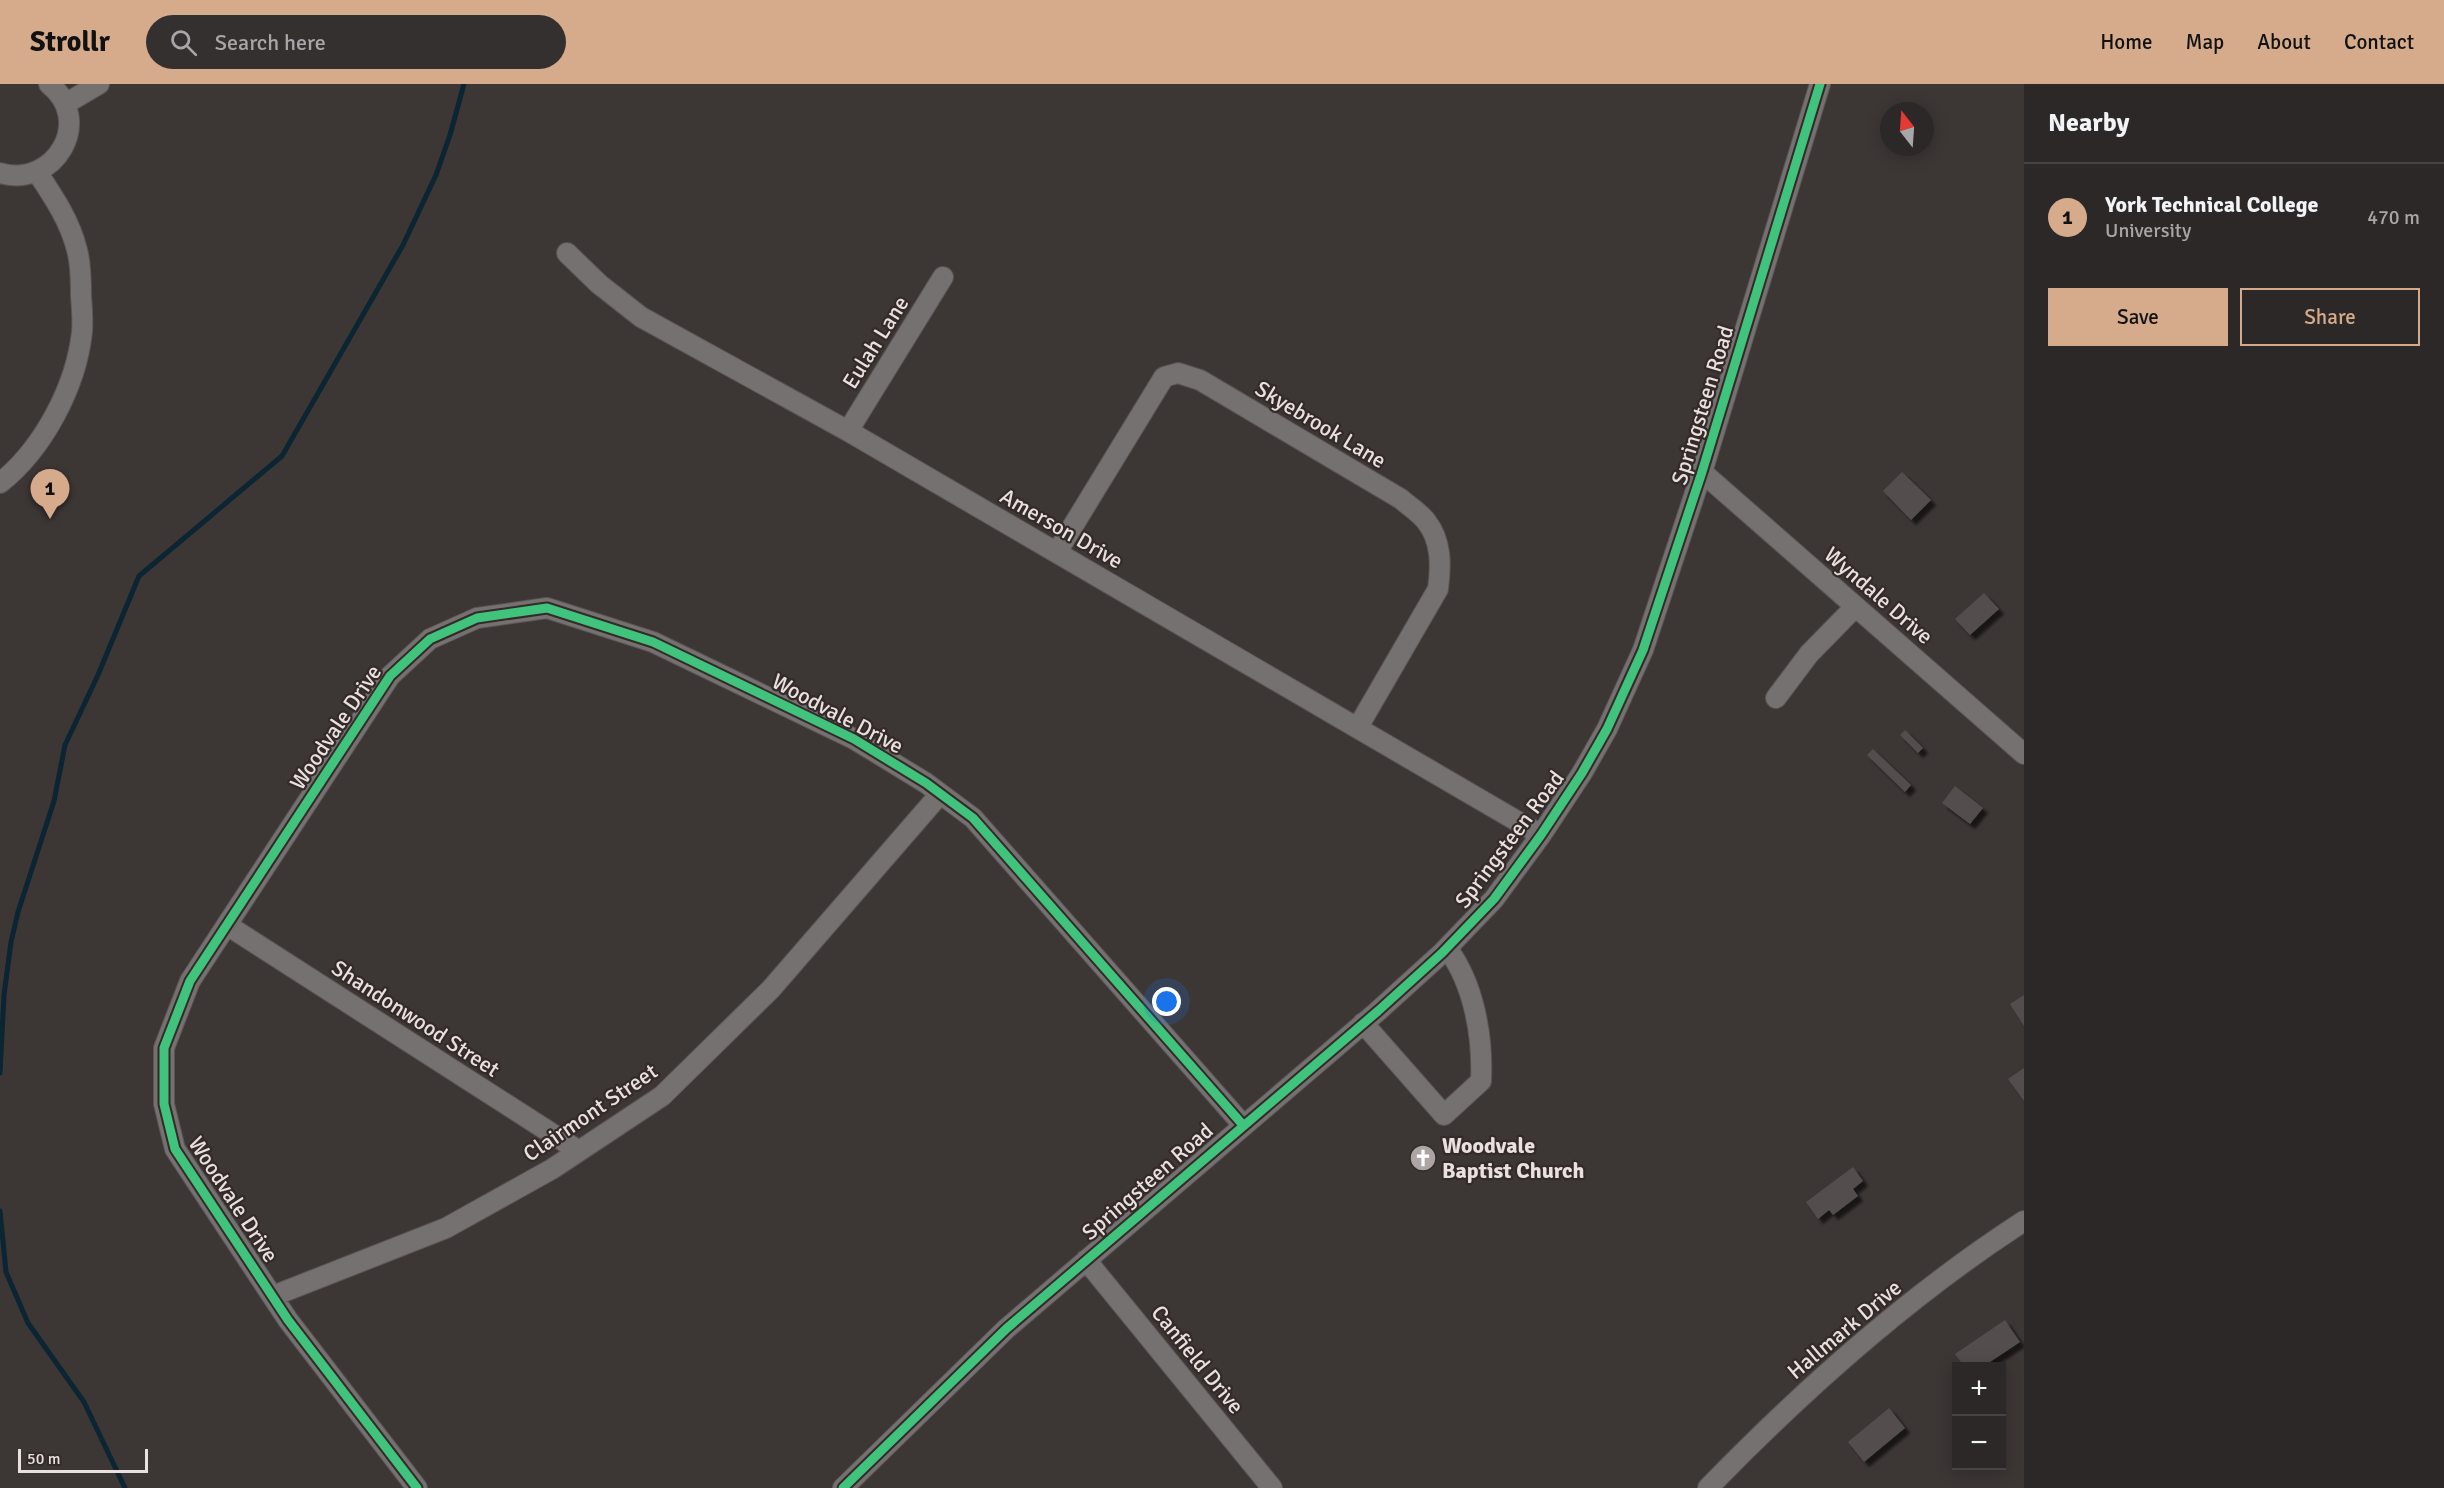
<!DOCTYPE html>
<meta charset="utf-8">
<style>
:root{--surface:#2d2828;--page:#353030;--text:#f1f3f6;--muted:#a7a6a8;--line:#484445;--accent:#d6ab8b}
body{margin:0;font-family:Signika,sans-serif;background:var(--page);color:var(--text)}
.controls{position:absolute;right:18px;bottom:18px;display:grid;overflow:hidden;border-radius:0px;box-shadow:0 3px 15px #0003}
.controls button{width:54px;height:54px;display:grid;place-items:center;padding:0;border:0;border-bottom:2px solid var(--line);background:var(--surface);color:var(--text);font:30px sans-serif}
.compass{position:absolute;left:1880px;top:18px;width:54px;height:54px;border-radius:50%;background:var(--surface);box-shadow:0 3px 15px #0003;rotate:343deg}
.scale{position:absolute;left:18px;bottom:15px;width:130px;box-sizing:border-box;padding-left:6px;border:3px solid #e8e1e0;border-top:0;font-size:16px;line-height:21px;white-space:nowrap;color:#e8e1e0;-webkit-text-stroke:4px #342a28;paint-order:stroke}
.you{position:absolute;left:1167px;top:918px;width:21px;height:21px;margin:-15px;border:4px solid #fff;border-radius:50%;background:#1a73e8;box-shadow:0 0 0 9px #1a73e833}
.badge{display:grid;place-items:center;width:39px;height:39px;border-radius:50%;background:var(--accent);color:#111;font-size:20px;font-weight:700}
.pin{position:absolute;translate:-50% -50px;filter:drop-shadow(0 2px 3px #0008)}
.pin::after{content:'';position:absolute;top:32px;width:21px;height:18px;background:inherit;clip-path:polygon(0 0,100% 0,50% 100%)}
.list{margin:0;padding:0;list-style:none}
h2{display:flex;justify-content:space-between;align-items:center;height:78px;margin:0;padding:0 24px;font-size:26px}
h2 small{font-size:20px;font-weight:400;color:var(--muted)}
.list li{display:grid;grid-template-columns:39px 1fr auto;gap:18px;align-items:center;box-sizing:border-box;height:108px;padding:0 24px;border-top:2px solid var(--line)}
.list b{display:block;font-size:22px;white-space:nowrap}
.list p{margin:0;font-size:20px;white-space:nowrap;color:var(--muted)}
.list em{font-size:20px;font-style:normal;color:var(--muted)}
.actions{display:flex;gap:12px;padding:18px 24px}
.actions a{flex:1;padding:14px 0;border:2px solid var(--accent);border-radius:0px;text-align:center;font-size:21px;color:var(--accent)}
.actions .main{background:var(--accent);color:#111}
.icon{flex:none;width:33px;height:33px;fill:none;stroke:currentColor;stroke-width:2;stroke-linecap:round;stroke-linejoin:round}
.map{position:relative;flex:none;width:2024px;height:1404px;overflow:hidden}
header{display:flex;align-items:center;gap:36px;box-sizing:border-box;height:84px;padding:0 30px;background:var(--accent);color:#111}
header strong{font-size:28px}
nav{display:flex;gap:33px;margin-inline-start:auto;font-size:21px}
.search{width:420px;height:54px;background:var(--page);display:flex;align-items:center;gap:15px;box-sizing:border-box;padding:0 21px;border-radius:33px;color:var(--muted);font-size:22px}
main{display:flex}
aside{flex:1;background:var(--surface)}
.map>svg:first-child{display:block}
</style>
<header>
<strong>Strollr</strong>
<div class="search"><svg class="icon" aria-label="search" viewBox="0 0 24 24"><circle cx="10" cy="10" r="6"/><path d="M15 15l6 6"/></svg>Search here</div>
<nav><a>Home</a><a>Map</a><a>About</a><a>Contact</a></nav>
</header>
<main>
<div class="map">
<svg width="2024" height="1404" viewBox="0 0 2024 1404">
<defs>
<filter id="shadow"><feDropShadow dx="5" dy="5" stdDeviation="1.5" flood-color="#0009"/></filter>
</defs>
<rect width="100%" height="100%" fill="#3c3635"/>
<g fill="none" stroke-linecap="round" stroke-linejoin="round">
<path stroke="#0b2533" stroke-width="5" d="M 0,989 L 4,911 L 11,858 L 18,828 L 54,717 L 65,661 L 98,591 L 139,492 L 282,372 L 403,161 L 436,91 L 450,51 L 464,0
M 0,1127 L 6,1188 L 28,1239 L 84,1318 L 125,1404"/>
</g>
<path fill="#534e4d" filter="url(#shadow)" d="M 1902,388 L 1931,416 L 1911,436 L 1883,407 Z
M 1984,509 L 1999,525 L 1970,551 L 1955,535 Z
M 1905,646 L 1923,664 L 1918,669 L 1900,651 Z
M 1873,665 L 1911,701 L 1905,708 L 1867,671 Z
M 1955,702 L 1983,724 L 1970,740 L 1942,719 Z
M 2024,911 L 2024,942 L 2010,920 Z
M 2024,984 L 2024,1017 L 2008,995 Z
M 1853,1083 L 1863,1097 L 1853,1105 L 1858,1112 L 1833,1131 L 1829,1126 L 1818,1135 L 1806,1118 Z
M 2005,1236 L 2020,1258 L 1984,1282 L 1964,1282 L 1955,1270 Z
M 1889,1324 L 1905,1344 L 1864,1378 L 1848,1358 Z"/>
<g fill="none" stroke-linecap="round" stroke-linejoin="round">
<defs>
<path id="minor" d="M 65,20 L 99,0
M 0,89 C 55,105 95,36 49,0
M 567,169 L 599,200 L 641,233 L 848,347 L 1541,751
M 848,347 L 943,193
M 1702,388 L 2024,670
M 0,399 C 43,365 76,303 82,248 C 83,237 82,224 81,212 C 81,197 81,180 77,166 C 70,137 53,112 37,88
M 1057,468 L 1164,293 L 1178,289 L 1200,296 L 1401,415 C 1409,422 1420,429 1426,437 C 1442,457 1441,482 1438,505 L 1358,643
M 1776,614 L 1809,570 L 1855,523
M 227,841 L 579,1067
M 1363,939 L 1444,1031 L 1481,997 C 1483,952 1474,900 1447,864
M 1086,1176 L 1272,1404
M 273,1212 L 446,1144 L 552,1085 L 662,1012 L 771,905 L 940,710
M 417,1404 L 288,1236 L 175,1065 L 164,1020 L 164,964 L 190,897 L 390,592 L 430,555 L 477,534 L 547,524 L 653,558 L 854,655 L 926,699 L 973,734 L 1243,1041
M 843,1404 L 1006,1245 L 1378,927 L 1442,869 L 1494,815 L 1541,751 L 1582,689 L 1607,645 L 1643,566 L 1702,388 L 1820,0
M 1708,1404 C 1804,1305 1908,1212 2024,1137"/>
</defs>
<use href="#minor" stroke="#5a5554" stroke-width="22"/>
<use href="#minor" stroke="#757170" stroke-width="20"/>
<defs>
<path id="cycleway" d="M 417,1404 L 288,1236 L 175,1065 L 164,1020 L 164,964 L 190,897 L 390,592 L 430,555 L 477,534 L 547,524 L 653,558 L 854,655 L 926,699 L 973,734 L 1243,1041
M 843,1404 L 1006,1245 L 1378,927 L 1442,869 L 1494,815 L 1541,751 L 1582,689 L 1607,645 L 1643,566 L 1702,388 L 1820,0"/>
</defs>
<use href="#cycleway" stroke="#342a28" stroke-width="13"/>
<use href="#cycleway" stroke="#40c37c" stroke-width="9"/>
</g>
<defs>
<symbol id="church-disc" viewBox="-11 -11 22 22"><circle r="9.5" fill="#aca5a4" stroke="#342a28"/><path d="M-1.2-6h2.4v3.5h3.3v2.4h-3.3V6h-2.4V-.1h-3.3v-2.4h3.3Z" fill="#fff"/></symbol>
</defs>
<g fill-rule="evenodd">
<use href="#church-disc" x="1408" y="1059" width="30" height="30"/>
</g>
<g text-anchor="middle" stroke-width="4.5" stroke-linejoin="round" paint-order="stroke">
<g font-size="22" fill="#e8e1e0" stroke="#342a28">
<text transform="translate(875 258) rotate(-58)" y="8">Eulah Lane</text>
<text transform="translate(1702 321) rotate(-73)" y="8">Springsteen Road</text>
<text transform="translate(1321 340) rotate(31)" y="8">Skyebrook Lane</text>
<text transform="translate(1062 444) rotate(30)" y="8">Amerson Drive</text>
<text transform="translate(1879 511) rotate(41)" y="8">Wyndale Drive</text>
<text transform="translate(838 629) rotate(28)" y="8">Woodvale Drive</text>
<text transform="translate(335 643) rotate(-56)" y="8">Woodvale Drive</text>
<text transform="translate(1509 755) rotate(-53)" y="8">Springsteen Road</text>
<text transform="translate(416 934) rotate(33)" y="8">Shandonwood Street</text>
<text transform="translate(590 1028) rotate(-34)" y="8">Clairmont Street</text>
<text transform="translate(1147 1097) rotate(-41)" y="8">Springsteen Road</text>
<text transform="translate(234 1115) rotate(57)" y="8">Woodvale Drive</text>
<text transform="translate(1844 1245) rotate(-40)" y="8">Hallmark Drive</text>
<text transform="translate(1198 1275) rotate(51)" y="8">Canfield Drive</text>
</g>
<g font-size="22" font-weight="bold" fill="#e8e1e0" stroke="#342a28" text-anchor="start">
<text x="1442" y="1069">Woodvale<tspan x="1442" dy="25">Baptist Church</tspan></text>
</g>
</g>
</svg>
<div class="controls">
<button>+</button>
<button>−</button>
</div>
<svg class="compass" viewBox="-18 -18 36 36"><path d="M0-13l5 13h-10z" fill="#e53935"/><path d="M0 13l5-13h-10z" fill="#a7a6a8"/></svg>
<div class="scale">50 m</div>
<div class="you"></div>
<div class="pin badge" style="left:50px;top:435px">1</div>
</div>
<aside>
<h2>Nearby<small></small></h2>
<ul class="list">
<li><span class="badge">1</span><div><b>York Technical College</b><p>University</p></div><em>470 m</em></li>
</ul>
<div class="actions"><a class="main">Save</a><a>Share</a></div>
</aside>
</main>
